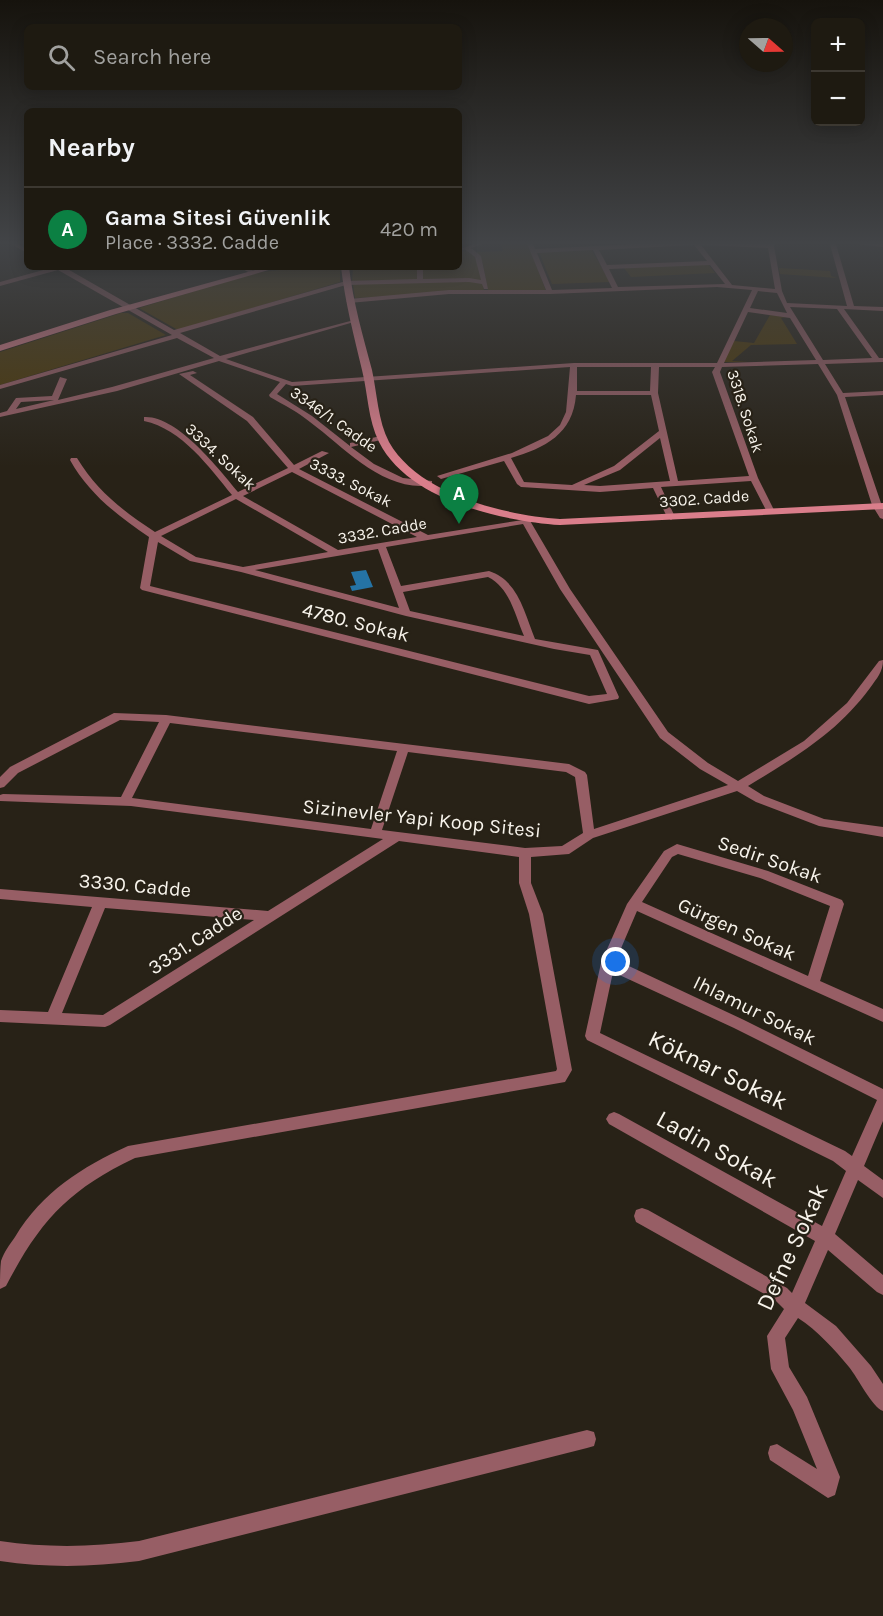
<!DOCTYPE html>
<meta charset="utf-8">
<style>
:root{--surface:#1e1a11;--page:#26231a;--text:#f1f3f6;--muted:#a1a19f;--line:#3c3831;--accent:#0b8043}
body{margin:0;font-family:Karla,sans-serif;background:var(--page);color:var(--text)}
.controls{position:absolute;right:18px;top:18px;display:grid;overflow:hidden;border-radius:9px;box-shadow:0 3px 15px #0003}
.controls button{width:54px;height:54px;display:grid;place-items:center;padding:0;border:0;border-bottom:2px solid var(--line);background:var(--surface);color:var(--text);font:30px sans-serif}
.compass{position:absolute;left:739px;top:18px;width:54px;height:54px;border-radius:50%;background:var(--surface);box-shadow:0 3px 15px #0003;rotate:110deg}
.you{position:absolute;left:616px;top:962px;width:21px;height:21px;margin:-15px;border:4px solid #fff;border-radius:50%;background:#1a73e8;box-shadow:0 0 0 9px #1a73e833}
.badge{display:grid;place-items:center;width:39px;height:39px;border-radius:50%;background:var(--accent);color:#fff;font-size:20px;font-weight:700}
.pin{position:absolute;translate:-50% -50px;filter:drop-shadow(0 2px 3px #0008)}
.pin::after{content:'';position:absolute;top:32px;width:21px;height:18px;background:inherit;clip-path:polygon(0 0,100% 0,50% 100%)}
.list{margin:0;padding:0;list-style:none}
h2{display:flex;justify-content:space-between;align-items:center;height:78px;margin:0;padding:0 24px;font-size:26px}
h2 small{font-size:20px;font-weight:400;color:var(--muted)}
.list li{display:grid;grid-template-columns:39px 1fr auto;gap:18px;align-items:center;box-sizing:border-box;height:84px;padding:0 24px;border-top:2px solid var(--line)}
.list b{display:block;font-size:22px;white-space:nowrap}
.list p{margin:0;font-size:20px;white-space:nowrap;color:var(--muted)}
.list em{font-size:20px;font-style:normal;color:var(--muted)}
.icon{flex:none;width:33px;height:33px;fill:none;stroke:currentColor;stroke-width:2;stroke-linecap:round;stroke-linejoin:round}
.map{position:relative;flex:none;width:883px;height:1616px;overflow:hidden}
.search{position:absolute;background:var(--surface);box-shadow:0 3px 15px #0003;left:24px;top:24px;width:438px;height:66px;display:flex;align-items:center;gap:15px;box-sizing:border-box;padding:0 21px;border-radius:9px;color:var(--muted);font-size:22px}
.panel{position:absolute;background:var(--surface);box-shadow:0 3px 15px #0003;left:24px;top:108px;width:438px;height:162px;border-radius:9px}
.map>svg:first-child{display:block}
</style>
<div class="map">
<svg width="883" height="1616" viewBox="0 0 883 1616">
<rect width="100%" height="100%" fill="#282217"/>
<path fill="#4d3806" d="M 500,241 L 527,241 L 546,291 L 488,291 L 483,264 L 477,252 L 503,251 Z
M 591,249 L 610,282 L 552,284 L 539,252 Z
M 468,250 L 476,256 L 483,281 L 421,279 L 421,267 L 459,267 L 459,252 Z
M 708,264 L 715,273 L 631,277 L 624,268 Z
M 353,267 L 418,267 L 418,280 L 352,282 Z
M 293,268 L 337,268 L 340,269 L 340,282 L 178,330 L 139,308 L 255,273 Z
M 779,268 L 830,271 L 831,276 L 837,278 L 780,274 Z
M 472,281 L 483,284 L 484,291 L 355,298 L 353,284 Z
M 121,313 L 128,313 L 166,335 L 0,385 L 0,352 Z
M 770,315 L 786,317 L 781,318 L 797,344 L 751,345 L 732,361 L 748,362 L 723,362 L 734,341 L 754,343 Z"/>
<path fill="#2573a5" d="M 366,570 L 373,587 L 352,591 L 350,586 L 356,585 L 351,572 Z"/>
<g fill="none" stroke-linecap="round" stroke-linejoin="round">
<path fill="#975e65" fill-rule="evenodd" d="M 6,241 L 13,241 L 27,249 L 27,253 Z
M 483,241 L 491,241 L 471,248 L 481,256 L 488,289 L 484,289 L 482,284 L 469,282 L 346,285 L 180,333 L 220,356 L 354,320 L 354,322 L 226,359 L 292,382 L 574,363 L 717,363 L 752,290 L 717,287 L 550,294 L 449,294 L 349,303 L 346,301 L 349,299 L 449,290 L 546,290 L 526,241 L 532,241 L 535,249 L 696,241 L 769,244 L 771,241 L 777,241 L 774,246 L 782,291 L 787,303 L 847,306 L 829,241 L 835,241 L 854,306 L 883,307 L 883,311 L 844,309 L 879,358 L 883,358 L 883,362 L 825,364 L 843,393 L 883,391 L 883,395 L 845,397 L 883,509 L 883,519 L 880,518 L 872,505 L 837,395 L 818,364 L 722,367 L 720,372 L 758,478 L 774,510 L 773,512 L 767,512 L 751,481 L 661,487 L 675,517 L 671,520 L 667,517 L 653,488 L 600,492 L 521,487 L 517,484 L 504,461 L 441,479 L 437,476 L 512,453 L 548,436 L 560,425 L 566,412 L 570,367 L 292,386 L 286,384 L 277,394 L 312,416 L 350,446 L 350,443 L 385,435 L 385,439 L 351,447 L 374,464 L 403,478 L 432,481 L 432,485 C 384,493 345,448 310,422 C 298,412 284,405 270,397 L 269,395 L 280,382 L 219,361 L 117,391 L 0,417 L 0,413 L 7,411 L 16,398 L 52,396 L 60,377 L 67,379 L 58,400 L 112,387 L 214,358 L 177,338 L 0,389 L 0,385 L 172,335 L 58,270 L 0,286 L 0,282 L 54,267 L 64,267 L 174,330 L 346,281 L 417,279 L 417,267 L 423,267 L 423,279 L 469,278 L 481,280 L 475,257 L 466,250 L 460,249 ZM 694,245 L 707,261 L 607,265 L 599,250 ZM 701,245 L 768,248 L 775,289 L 732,285 ZM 593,250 L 612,288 L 552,290 L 537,253 ZM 710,265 L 725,284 L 618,287 L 609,269 ZM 758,291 L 777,293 L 787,313 L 750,308 ZM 790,307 L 837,309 L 872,358 L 823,360 ZM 748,312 L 790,318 L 816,360 L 724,363 ZM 577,367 L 651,367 L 650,391 L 577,391 ZM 659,367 L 715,367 L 712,372 L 749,476 L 678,481 L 658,393 ZM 576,395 L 651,395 L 659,431 L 614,466 L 572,485 L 524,482 L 511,458 C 545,448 573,434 576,395 ZM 54,400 L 16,409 L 21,402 ZM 660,438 L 670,481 L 600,486 L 584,485 L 620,470 Z
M 846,241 L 883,243 L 883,247 L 849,243 Z
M 239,267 L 247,267 L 255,272 L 250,273 Z
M 193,371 L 197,373 L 190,375 L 253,417 L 294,465 L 322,451 L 329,453 L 299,469 L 428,535 L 529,519 L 570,589 L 668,732 L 708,763 L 738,781 L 804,741 L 847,703 L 879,661 L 883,660 C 883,672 877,678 870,688 C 836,734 795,757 748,786 L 764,796 L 824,819 L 883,827 L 883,837 L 819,826 L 756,802 L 737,791 L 593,838 L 569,854 L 531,857 L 531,883 L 543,914 L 572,1070 L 565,1082 L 135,1158 C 68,1190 40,1221 6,1286 L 0,1289 C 0,1280 0,1269 1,1261 C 4,1252 10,1244 15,1237 C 42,1192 82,1167 128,1146 L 556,1071 L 557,1069 L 529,914 L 519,883 L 519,857 L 399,841 L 110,1025 L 105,1027 L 0,1022 L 0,1010 L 48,1012 L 92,907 L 0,899 L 0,889 L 268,911 L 383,839 L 131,806 L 0,801 L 0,795 L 3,794 L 121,797 L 159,722 L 120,720 L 18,773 L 4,787 L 0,788 L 0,777 L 10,767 L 114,713 L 166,715 L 569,764 L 585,772 L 587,775 L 594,829 L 728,785 L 700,769 L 660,738 L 560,589 L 523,524 L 386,547 L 401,586 L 489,571 C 518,580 525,614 535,639 L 598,650 L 619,697 L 618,699 L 589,704 L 142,590 L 140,588 L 149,537 C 117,515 89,494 70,460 L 71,458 L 77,458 C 97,491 123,511 155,532 L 232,495 C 209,467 182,429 144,421 L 144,417 C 177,415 219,469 238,492 L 288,468 L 247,421 L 179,374 ZM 292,472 L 417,537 L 338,550 L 243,496 ZM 236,499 L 328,552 L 243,567 L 196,557 L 161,536 ZM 158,542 L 190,561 L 241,572 L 406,616 L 554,649 L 590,655 L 607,694 L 589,696 L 150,586 ZM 378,549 L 399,608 L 255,570 ZM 488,577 C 510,588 515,615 524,636 L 410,611 L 403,592 ZM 170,723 L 397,751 L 371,829 L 132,798 ZM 408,752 L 566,772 L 575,777 L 583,833 L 562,846 L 525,848 L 382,830 ZM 105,908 L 254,920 L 103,1015 L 62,1013 Z
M 677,844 L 768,871 L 842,900 L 844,904 L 820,981 L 883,1009 L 883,1022 L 637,911 L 616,960 L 744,1020 L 883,1089 L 883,1121 L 864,1166 L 883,1180 L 883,1198 L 858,1180 L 835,1234 L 883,1275 L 883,1295 L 877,1292 L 828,1250 L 805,1303 L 836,1326 L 871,1366 L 883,1384 L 883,1411 C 872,1407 858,1378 849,1367 C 834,1349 818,1331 798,1318 L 785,1338 L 789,1367 L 807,1397 L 840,1477 L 835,1495 L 828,1498 L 770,1460 L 768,1453 L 770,1446 L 777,1444 L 817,1469 L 793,1410 L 771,1369 L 767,1336 L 784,1309 L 775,1300 L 636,1222 L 634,1216 L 636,1210 L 642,1208 L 648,1210 L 787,1288 L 792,1293 L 815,1241 L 609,1124 L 606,1119 L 609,1114 L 614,1112 L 619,1114 L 822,1226 L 846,1171 L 833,1161 L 587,1040 L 585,1036 L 601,963 L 627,904 L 664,851 ZM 678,854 L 760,878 L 830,906 L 808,976 L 642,902 L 672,857 ZM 613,972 L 734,1028 L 877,1100 L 852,1156 L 845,1151 L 600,1033 Z
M 587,1430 L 594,1432 L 596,1439 L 594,1446 L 587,1448 L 139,1561 C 92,1567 47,1568 0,1561 L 0,1541 C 47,1548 92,1547 139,1541 Z"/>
<path fill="#da7e8b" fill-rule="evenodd" d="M 266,267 L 279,267 L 116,314 L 0,351 L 0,345 L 110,310 Z
M 341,267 L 349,267 C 353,302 363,336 372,370 C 377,393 378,421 389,442 C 419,495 505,515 560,519 L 883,503 L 883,509 L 560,525 C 501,521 408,500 379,442 C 368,420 368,394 362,370 C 354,336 345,302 341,267 Z"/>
</g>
<linearGradient id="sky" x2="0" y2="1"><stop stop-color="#16130d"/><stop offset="0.52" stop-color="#424447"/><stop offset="1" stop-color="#424447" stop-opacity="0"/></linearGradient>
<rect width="883" height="467" fill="url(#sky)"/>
<g text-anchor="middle" stroke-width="4.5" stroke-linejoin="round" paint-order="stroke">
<g font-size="16" fill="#f8f4ec" stroke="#282217">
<text transform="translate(746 411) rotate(72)" y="6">3318. Sokak</text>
<text transform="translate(334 419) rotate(35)" y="6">3346/1. Cadde</text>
<text transform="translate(221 456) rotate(43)" y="6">3334. Sokak</text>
<text transform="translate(351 482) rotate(27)" y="6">3333. Sokak</text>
<text transform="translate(704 498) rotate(-4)" y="6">3302. Cadde</text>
<text transform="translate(382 530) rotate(-10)" y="6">3332. Cadde</text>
</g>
<g font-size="20" fill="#f8f4ec" stroke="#282217">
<text transform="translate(356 622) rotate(14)" y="7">4780. Sokak</text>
<text transform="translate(422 818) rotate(6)" y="7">Sizinevler Yapi Koop Sitesi</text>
<text transform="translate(770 859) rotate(19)" y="7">Sedir Sokak</text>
<text transform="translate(135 885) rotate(5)" y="7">3330. Cadde</text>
<text transform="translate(737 929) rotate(24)" y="7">Gürgen Sokak</text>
<text transform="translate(195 940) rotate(-33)" y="7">3331. Cadde</text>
<text transform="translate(755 1010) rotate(26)" y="7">Ihlamur Sokak</text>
</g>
<g font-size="24" fill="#f8f4ec" stroke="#282217">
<text transform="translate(718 1070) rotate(26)" y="8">Köknar Sokak</text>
<text transform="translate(717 1149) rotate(29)" y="8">Ladin Sokak</text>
<text transform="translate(792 1247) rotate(-65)" y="8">Defne Sokak</text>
</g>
</g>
</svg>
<div class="controls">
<button>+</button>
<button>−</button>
</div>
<svg class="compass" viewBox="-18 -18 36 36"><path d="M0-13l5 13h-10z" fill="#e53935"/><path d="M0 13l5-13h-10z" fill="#a1a19f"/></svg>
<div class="you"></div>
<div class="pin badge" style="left:459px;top:524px">A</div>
<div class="search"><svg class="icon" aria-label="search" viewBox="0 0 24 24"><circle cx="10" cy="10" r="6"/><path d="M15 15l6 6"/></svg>Search here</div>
<section class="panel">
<h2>Nearby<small></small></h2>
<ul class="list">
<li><span class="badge">A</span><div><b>Gama Sitesi Güvenlik</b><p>Place · 3332. Cadde</p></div><em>420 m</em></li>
</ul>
</section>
</div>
